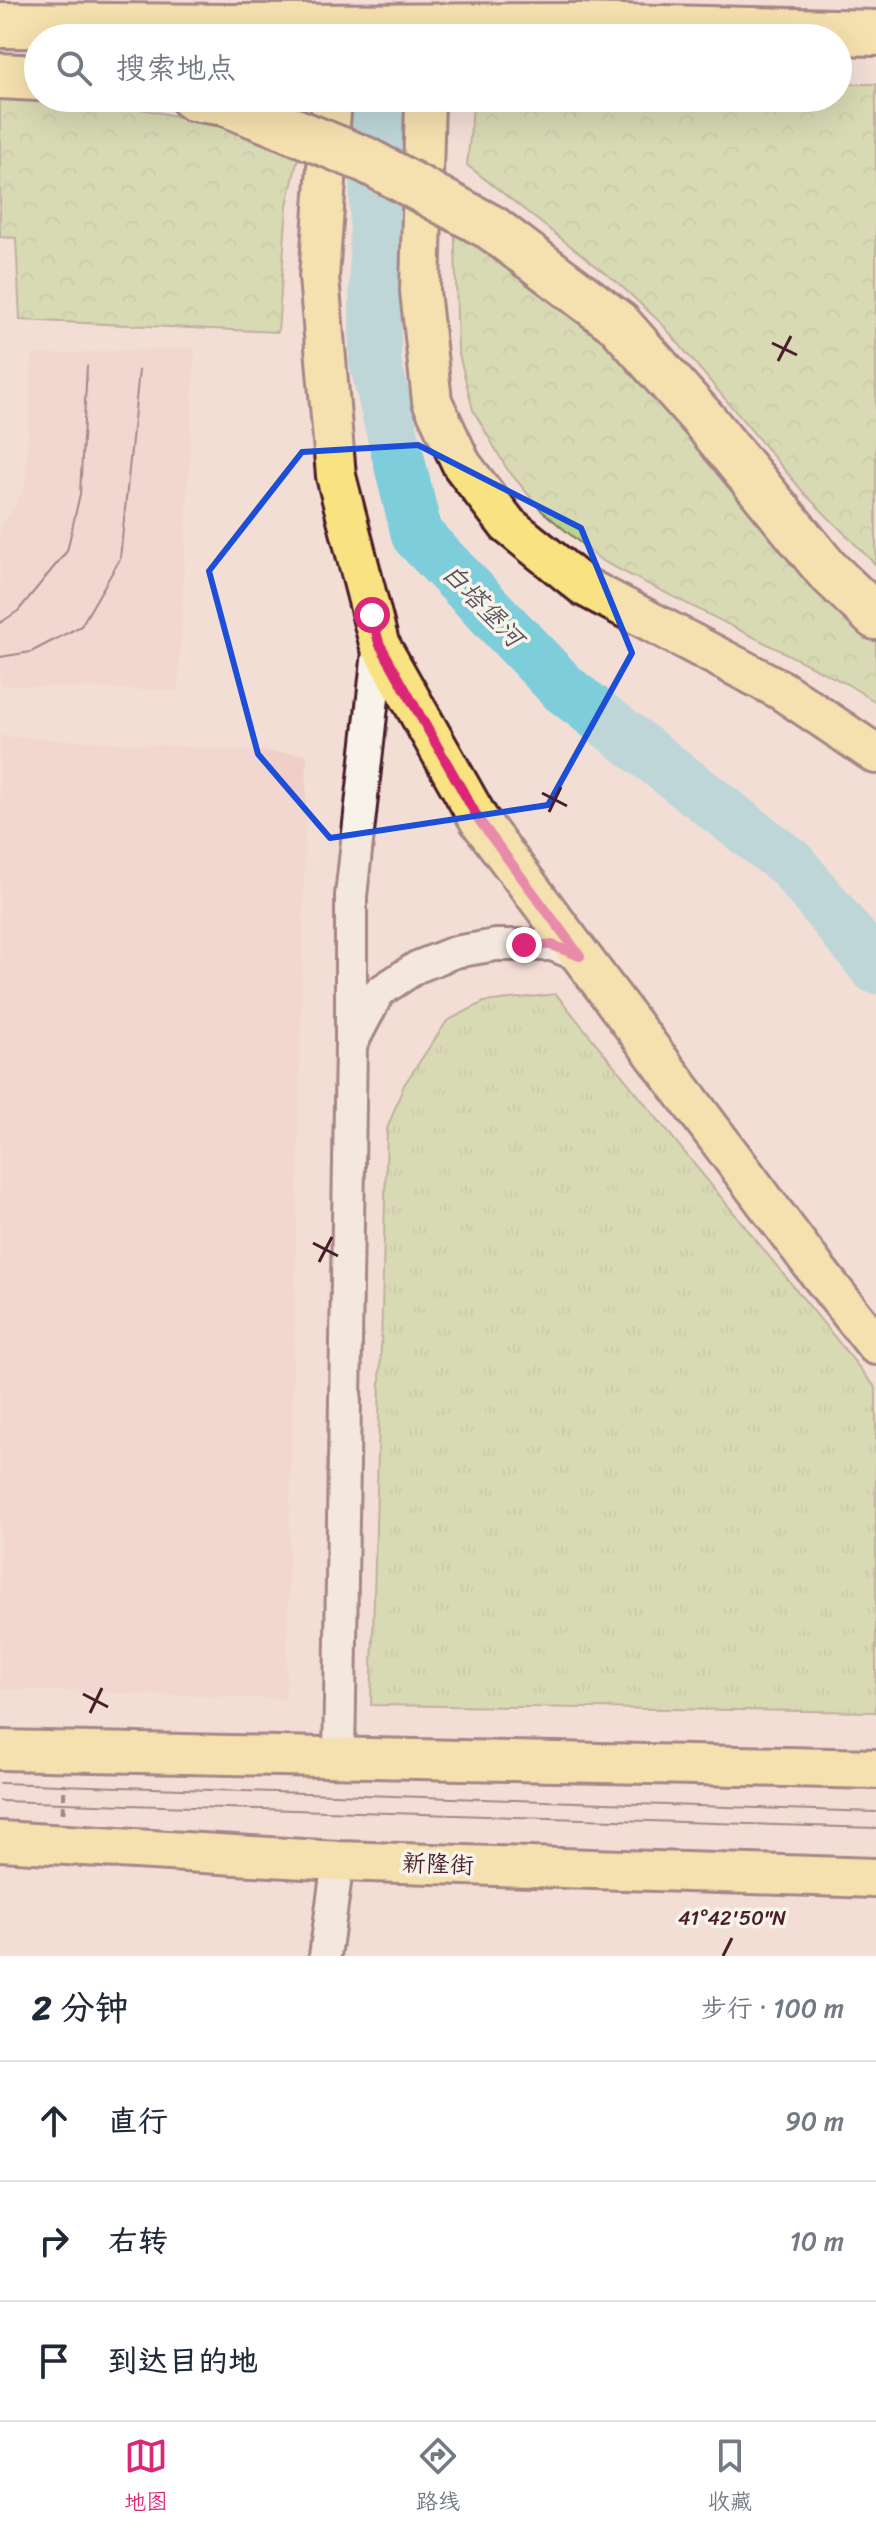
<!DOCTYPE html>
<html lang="zh">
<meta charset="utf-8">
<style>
:root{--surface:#fff;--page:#f2f2f3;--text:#1f2937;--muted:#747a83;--line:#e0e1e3;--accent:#db2777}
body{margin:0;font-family:Sriracha,"LXGW WenKai TC",sans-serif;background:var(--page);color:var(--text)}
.stop{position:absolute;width:24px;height:24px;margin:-18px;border:6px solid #db2777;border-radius:50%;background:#fff}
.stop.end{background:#db2777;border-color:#fff;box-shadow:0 2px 8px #0008}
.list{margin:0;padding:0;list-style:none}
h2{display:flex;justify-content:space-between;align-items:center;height:104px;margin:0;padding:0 32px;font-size:34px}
h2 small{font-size:26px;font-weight:400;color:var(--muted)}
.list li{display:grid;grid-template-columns:52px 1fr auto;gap:24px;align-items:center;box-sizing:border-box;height:120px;padding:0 32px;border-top:2px solid var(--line)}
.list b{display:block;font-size:30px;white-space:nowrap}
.list em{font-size:26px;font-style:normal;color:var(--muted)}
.icon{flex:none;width:44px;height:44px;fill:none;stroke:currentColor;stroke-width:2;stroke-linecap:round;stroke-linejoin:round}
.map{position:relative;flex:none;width:876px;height:1956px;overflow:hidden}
.search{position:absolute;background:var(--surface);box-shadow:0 8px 32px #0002;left:24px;right:24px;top:24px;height:88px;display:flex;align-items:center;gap:20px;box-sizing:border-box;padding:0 28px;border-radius:44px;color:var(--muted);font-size:30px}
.sheet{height:464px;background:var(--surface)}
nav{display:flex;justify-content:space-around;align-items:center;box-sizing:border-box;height:112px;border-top:2px solid var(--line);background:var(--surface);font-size:22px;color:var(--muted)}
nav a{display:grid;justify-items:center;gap:4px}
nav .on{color:var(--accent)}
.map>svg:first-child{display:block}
</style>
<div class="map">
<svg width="876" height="1956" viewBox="0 0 876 1956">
<defs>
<pattern id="grass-tufts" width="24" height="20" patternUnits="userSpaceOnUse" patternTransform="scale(2)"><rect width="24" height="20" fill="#b8d48b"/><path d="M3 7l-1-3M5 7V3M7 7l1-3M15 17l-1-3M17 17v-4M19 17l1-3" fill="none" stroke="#a0b678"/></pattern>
<pattern id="forest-crowns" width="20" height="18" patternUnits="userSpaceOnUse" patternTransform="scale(2)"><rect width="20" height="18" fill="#b8d48b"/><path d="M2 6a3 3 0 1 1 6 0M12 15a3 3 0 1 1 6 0" fill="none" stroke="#a0b678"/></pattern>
</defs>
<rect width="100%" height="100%" fill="#f2ded5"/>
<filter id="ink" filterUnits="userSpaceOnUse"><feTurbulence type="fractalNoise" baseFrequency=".0125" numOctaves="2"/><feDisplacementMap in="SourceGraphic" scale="16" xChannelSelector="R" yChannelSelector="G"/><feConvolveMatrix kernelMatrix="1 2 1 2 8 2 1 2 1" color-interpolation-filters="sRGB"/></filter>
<g filter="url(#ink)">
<path fill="#efcfc8" d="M 195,347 L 178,691 L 0,685 L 0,529 L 25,488 L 32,355 Z
M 0,736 L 307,754 L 286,1699 L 0,1689 Z"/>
<path fill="url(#grass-tufts)" stroke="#817a5b" stroke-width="2" d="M 556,994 L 876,1388 L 876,1712 L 371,1705 L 387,1129 L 404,1085 L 447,1021 L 484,1002 Z"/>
<path fill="url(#forest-crowns)" stroke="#817a5b" stroke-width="2" d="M 838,84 L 876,84 L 876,565 L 804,493 L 663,325 L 618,283 L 467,165 L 474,98 L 838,98 Z
M 0,97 C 22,98 45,96 67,99 C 147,106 224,126 300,149 L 287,205 L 278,332 L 20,320 L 16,238 L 0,237 Z
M 454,213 L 568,302 L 650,380 L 876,633 L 876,702 L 847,684 L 602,561 L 542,511 L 507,469 L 473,410 L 458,350 Z"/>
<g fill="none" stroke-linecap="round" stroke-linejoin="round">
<path stroke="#7ecddb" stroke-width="52" d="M 376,98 L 375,361 L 417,535 L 564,689 L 791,864 L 876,968"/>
<defs>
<path id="minor" d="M 352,1043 L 379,992 L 417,967 L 455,952 L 496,945 L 552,945 L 580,956
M 339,1758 L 351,1044 L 351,896 L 379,643
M 325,1956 L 338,1861"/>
<path id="major" d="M 332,98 L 319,277 L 336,476 L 379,643 L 479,820 L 815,1268 L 876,1345
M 425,98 L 420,291 L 432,401 L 462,465 L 508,525 L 585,587 L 781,690 L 876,754
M 0,1750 L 876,1769
M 0,1841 L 338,1861 L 876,1878"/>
<path id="highway" d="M 0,25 L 228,27
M 576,26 L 876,33
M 0,76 L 38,78
M 193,98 L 225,103
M 656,366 L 704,420 L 827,570 L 876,617"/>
</defs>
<use href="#minor" stroke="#4a1f2b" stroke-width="36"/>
<use href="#major" stroke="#4a1f2b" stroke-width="44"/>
<use href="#highway" stroke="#4a1f2b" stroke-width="50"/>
<path stroke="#4a1f2b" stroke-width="5" stroke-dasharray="8 6" stroke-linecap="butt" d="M 63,1813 L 64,1783"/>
<use href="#minor" stroke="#f7f3e8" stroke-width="30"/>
<use href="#major" stroke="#f8e281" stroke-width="38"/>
<use href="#highway" stroke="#f8e281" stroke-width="44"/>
<path stroke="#4a1f2b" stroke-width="2" d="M 0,623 L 18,611 L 67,551 L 80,494 L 87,366
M 0,657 L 31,652 L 81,626 L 120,559 L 139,370
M 0,1783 L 876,1812
M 0,1801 L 876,1828"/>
<defs>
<path id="highway-bridge" d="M 228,27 L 576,26
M 225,103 L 366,160 L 492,228 L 619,324 L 656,366"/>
</defs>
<use href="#highway-bridge" stroke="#4a1f2b" stroke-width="50" stroke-linecap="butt"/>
<use href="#highway-bridge" stroke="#f8e281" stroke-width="44"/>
</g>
</g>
<g fill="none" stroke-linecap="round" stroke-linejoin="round" filter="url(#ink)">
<path stroke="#db2777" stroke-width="10" d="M 372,615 L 379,643 L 479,820 L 580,956 L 552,945 L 524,945"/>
</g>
<path d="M0 0H876V1956H0ZM 418,445 L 581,528 L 632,653 L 548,805 L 330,838 L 258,754 L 209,571 L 302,452 Z" fill="#f2ded5" fill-opacity=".55" fill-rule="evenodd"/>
<path fill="none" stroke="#1d4ed8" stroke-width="6" stroke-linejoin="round" d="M 418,445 L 581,528 L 632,653 L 548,805 L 330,838 L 258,754 L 209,571 L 302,452 Z"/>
<path fill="none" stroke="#4a1f2b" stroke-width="3" d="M 772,343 L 797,355M 778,361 L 791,336M 542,793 L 567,806M 549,812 L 561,787M 313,1243 L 338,1256M 319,1262 L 332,1237M 83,1694 L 108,1707M 90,1713 L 102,1688M 723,1956 L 732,1938"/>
<g text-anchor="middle" stroke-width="7" stroke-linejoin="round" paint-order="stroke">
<g font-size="24" fill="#4a1f2b" stroke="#f7f3e8">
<text transform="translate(438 1864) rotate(2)" y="8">新隆街</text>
</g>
<g font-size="26" font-style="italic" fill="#5a5360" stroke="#f7f3e8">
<text transform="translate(483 605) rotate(46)" y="9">白塔堡河</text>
</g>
</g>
<g font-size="20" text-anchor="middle" fill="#4a1f2b" stroke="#f7f3e8" stroke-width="7" stroke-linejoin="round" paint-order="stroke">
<text x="732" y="1925">41°42'50"N</text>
</g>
</svg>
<div class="stop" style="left:372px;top:615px"></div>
<div class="stop end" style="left:524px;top:945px"></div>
<div class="search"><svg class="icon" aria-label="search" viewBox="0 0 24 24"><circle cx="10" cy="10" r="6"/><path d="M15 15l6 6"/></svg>搜索地点</div>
</div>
<section class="sheet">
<h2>2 分钟<small>步行 · 100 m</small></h2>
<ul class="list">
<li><svg class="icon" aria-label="ahead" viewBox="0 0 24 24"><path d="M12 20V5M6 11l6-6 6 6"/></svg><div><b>直行</b></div><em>90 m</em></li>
<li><svg class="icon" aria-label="right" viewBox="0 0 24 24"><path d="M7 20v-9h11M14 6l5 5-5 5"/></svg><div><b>右转</b></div><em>10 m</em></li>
<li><svg class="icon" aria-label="arrive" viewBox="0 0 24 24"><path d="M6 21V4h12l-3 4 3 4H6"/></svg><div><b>到达目的地</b></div></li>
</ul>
</section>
<nav>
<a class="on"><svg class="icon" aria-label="map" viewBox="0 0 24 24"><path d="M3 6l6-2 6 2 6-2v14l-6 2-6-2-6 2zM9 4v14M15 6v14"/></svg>地图</a>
<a><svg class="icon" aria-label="directions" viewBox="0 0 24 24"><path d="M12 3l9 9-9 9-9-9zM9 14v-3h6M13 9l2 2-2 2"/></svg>路线</a>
<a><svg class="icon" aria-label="saved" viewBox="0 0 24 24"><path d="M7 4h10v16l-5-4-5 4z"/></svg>收藏</a>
</nav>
